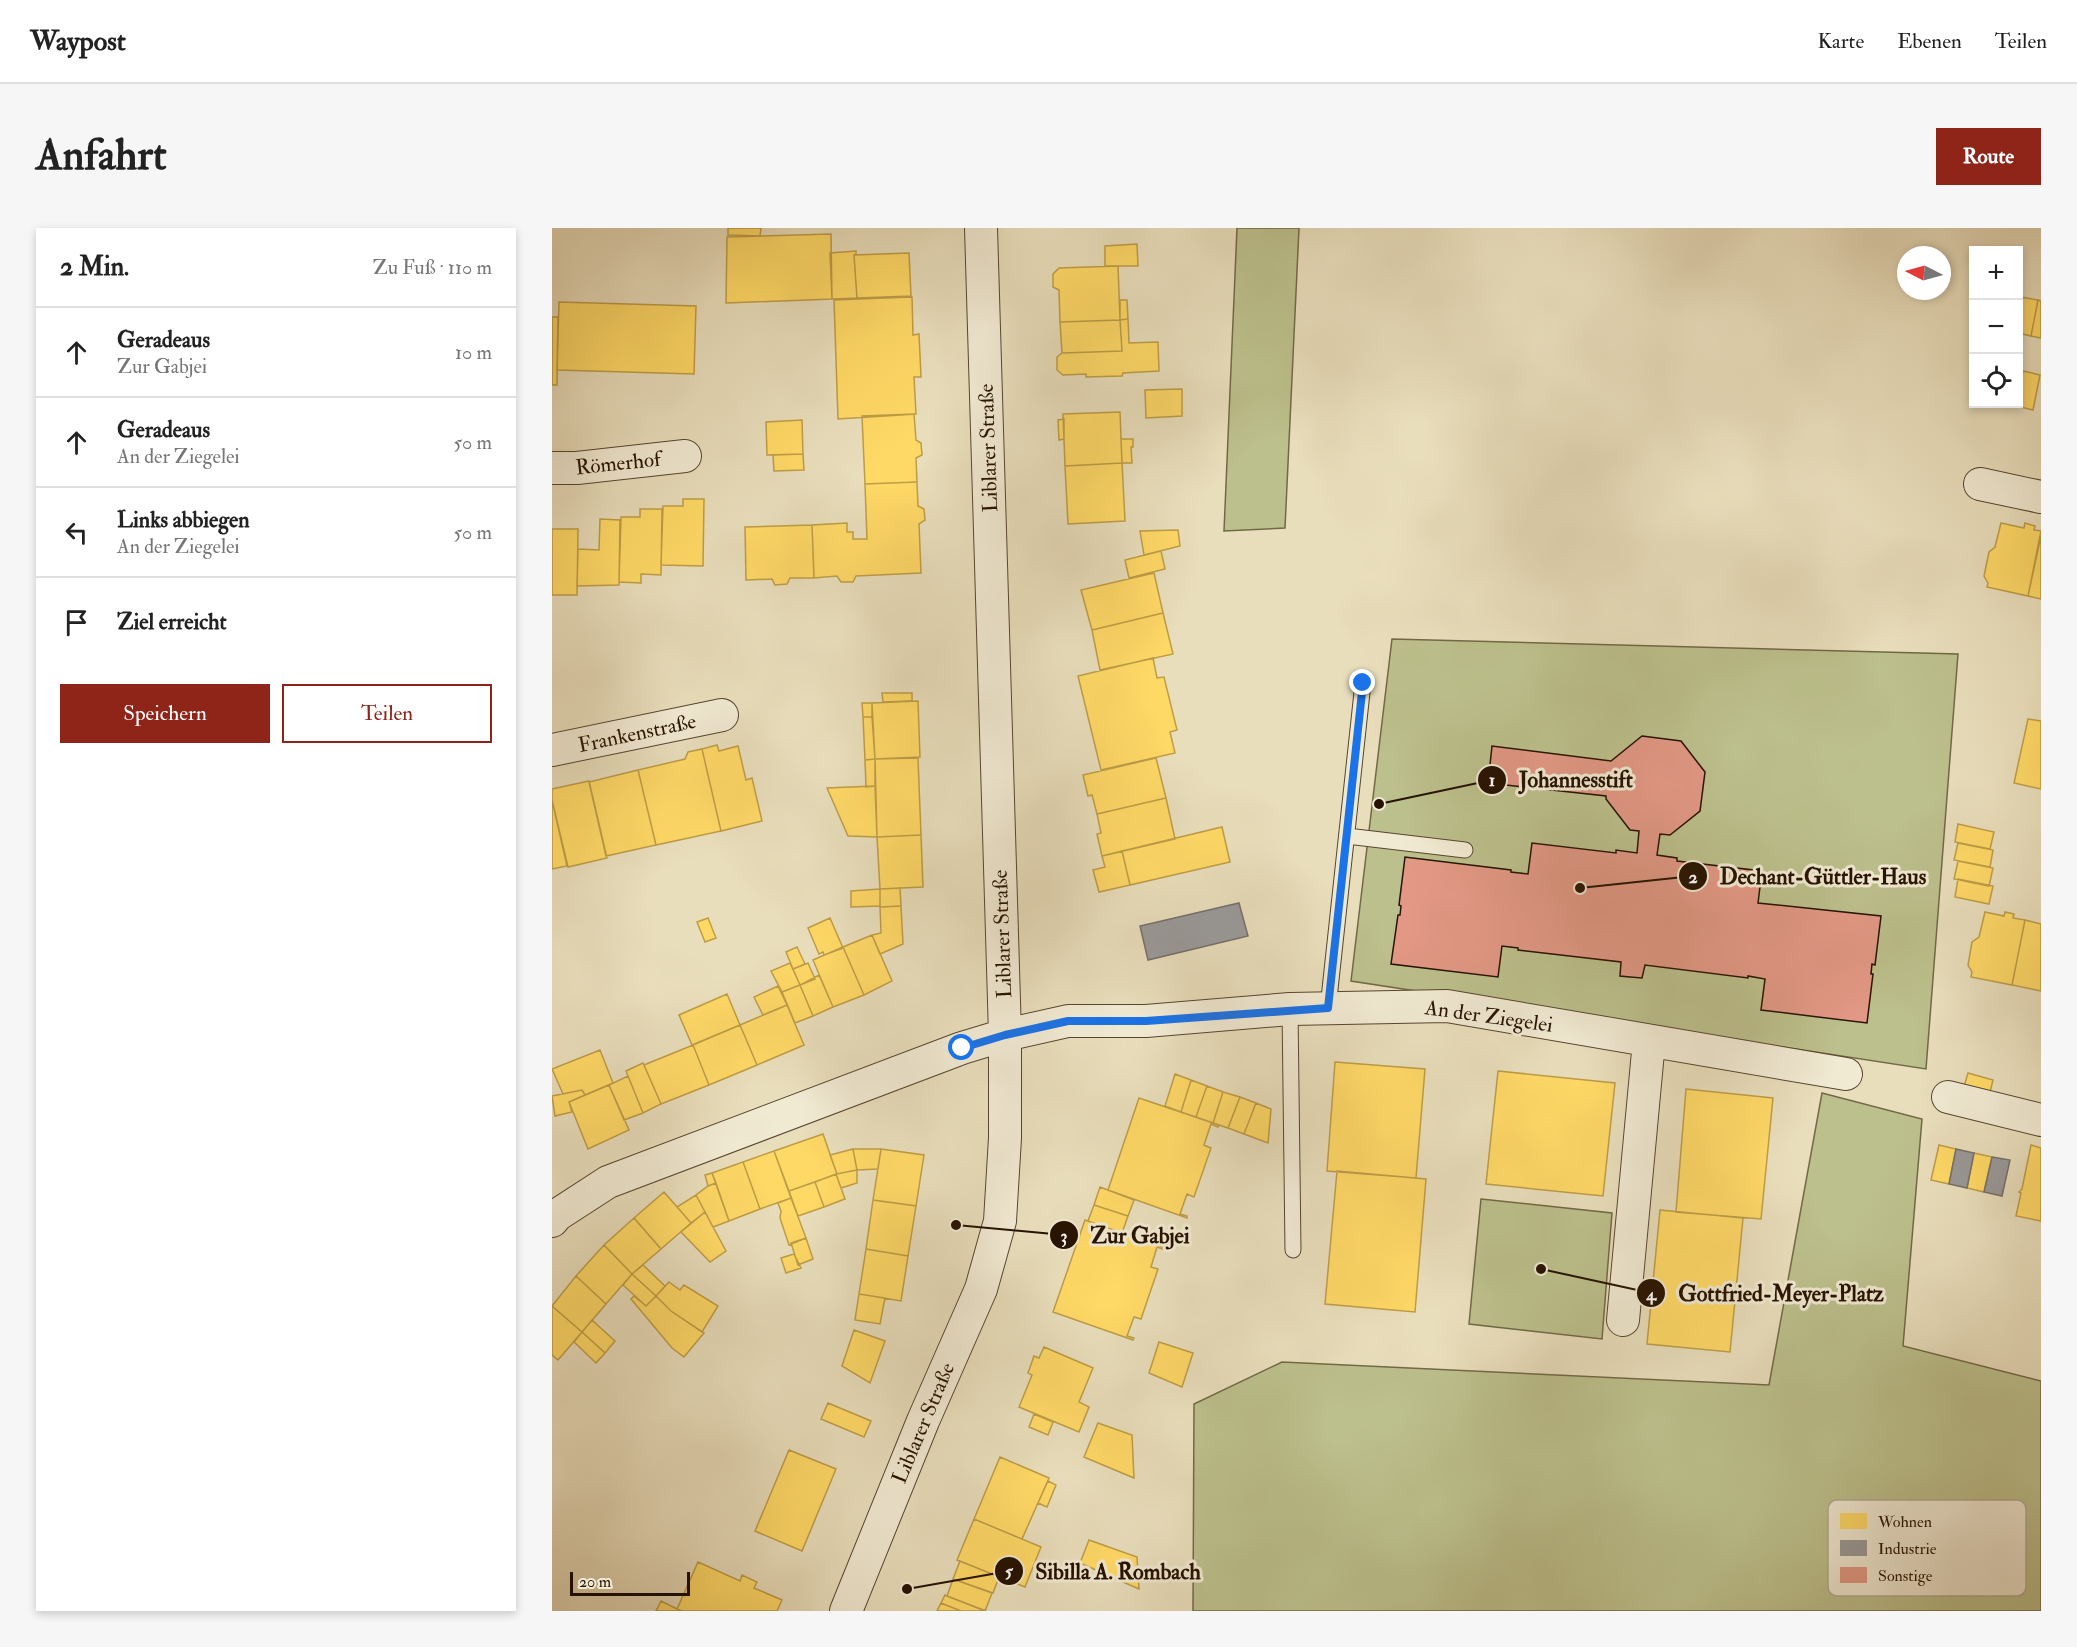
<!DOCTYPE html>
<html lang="de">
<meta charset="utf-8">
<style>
:root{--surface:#fff;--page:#f6f6f6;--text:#222;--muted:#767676;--line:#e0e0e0;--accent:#8f2418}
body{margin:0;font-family:"IM FELL Double Pica",serif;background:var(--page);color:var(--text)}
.controls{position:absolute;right:18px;top:18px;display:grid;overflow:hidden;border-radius:0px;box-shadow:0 3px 9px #0003}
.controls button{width:54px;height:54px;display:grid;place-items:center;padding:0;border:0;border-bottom:2px solid var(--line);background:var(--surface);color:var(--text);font:30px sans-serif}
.compass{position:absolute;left:1345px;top:18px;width:54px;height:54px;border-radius:50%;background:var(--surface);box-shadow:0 3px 9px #0003;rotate:276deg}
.scale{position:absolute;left:18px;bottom:15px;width:120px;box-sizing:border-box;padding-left:6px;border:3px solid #261200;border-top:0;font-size:16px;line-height:21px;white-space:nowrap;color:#261200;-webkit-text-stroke:4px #f1ead3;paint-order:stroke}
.stop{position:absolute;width:18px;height:18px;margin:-14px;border:4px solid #1a73e8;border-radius:50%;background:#fff}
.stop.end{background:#1a73e8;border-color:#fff;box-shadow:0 2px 6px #0008}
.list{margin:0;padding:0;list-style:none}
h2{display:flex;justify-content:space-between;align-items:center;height:78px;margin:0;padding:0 24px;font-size:26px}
h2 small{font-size:20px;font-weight:400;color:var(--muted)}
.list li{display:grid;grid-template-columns:39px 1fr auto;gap:18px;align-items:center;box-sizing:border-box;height:90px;padding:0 24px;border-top:2px solid var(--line)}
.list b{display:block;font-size:22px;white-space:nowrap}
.list p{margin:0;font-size:20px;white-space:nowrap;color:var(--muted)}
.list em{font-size:20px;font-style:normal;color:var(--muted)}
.actions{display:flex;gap:12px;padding:18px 24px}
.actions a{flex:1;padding:14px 0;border:2px solid var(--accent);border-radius:0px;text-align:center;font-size:21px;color:var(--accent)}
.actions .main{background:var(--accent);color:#fff}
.icon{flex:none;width:33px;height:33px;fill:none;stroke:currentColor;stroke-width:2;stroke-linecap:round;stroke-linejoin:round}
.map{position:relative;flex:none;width:1489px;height:1383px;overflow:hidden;border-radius:0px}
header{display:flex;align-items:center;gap:36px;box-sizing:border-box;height:84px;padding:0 30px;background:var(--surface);border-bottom:2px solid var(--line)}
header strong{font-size:28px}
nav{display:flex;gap:33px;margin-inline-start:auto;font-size:21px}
.intro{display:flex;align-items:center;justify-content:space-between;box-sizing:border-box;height:144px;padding:0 36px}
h1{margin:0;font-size:42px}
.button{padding:15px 27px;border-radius:0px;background:var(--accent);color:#fff;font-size:21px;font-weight:700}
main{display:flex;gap:36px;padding:0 36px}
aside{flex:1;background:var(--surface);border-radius:0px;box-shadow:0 3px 9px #0003}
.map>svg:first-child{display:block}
</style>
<header>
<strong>Waypost</strong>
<nav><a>Karte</a><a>Ebenen</a><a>Teilen</a></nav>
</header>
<div class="intro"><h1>Anfahrt</h1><a class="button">Route</a></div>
<main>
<aside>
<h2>2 Min.<small>Zu Fuß · 110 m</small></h2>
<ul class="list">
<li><svg class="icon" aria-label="ahead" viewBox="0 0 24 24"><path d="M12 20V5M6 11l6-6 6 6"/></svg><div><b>Geradeaus</b><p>Zur Gabjei</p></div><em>10 m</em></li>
<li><svg class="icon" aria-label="ahead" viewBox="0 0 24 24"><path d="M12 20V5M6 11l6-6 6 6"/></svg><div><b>Geradeaus</b><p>An der Ziegelei</p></div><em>50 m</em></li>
<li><svg class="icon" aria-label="left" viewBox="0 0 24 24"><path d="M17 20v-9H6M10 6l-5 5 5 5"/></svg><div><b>Links abbiegen</b><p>An der Ziegelei</p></div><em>50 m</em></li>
<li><svg class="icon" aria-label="arrive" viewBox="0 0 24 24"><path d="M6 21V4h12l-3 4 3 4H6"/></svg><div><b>Ziel erreicht</b></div></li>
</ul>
<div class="actions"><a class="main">Speichern</a><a>Teilen</a></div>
</aside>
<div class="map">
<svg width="1489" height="1383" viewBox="0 0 1489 1383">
<rect width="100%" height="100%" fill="#e9debc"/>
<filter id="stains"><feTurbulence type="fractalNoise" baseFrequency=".00333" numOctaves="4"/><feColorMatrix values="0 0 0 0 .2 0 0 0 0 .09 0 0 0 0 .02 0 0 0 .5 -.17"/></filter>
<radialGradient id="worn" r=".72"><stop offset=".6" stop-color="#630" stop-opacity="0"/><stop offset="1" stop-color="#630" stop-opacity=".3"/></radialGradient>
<path fill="#bcc08c" stroke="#716946" stroke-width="1.5" d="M 685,0 L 747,0 L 733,300 L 672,303 Z
M 840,411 L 1406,426 L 1374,841 L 799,753 Z
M 1270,865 L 1370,891 L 1351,1118 L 1489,1153 L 1489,1383 L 641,1383 L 642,1176 L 730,1134 L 1217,1157 Z
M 929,971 L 1060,985 L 1050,1111 L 917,1096 Z"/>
<path fill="#ffd966" stroke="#be9d47" stroke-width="1.5" d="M 176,0 L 209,0 L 208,8 L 176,7 Z
M 279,6 L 280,71 L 174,75 L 175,9 Z
M 585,16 L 586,38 L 553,38 L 553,18 Z
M 304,23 L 304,27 L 302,27 L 305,70 L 280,71 L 278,25 Z
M 357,25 L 359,68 L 305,70 L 302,27 Z
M 566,38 L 568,92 L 508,94 L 507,62 L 501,59 L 501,46 L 507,40 Z
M 360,69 L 361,107 L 367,106 L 369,149 L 362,149 L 364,186 L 286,191 L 282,72 Z
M 1468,69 L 1486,72 L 1479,108 L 1466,105 Z
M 568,72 L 575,72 L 576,91 L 568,92 Z
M 1486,72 L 1489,73 L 1489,110 L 1479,108 Z
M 7,74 L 144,78 L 142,146 L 5,142 Z
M 0,89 L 6,89 L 5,157 L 0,157 Z
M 576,91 L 577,115 L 606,114 L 607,143 L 571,145 L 570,148 L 534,149 L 534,146 L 511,147 L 505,142 L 505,129 L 510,125 L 570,123 L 568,92 Z
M 568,92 L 570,123 L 510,125 L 508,94 Z
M 1471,143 L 1488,147 L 1481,182 L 1464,178 L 1464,176 L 1466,176 L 1466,165 Z
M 630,161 L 630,188 L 594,190 L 593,162 Z
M 568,184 L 570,235 L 513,238 L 511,186 Z
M 362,186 L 364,212 L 369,215 L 370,227 L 364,230 L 365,254 L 313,256 L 310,188 Z
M 512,191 L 512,211 L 507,212 L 506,192 Z
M 250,192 L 251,226 L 215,227 L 214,194 Z
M 569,211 L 581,211 L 581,219 L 579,219 L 580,235 L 570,235 Z
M 251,226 L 252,242 L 222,243 L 221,227 Z
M 570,235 L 573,293 L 516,296 L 513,238 Z
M 365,254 L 366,278 L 372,281 L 373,292 L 367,296 L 369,345 L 304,348 L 301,354 L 289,354 L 285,348 L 262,350 L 260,297 L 295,295 L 295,304 L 301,304 L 301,311 L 315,311 L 313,256 Z
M 131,271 L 152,271 L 151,338 L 109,337 L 111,278 L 131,278 Z
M 88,281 L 110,281 L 109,347 L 89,346 L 89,355 L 67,354 L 69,289 L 88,289 Z
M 48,291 L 68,292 L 67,357 L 25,358 L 26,321 L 47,322 Z
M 1449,295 L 1472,300 L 1473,295 L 1483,298 L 1482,302 L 1489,303 L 1476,368 L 1435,359 L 1436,355 L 1432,348 L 1437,324 L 1443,319 Z
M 260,297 L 262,350 L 238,350 L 235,356 L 223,357 L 220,351 L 194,352 L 193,299 Z
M 0,301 L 26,301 L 25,367 L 0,367 Z
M 626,302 L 628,318 L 592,327 L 588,303 Z
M 1489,308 L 1489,371 L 1476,368 Z
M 609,323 L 613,341 L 577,350 L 573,332 Z
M 602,345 L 611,385 L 540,402 L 529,362 Z
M 611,385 L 621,426 L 548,442 L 540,402 Z
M 601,430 L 605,450 L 612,449 L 625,502 L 618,504 L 623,525 L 549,542 L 526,448 Z
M 330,465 L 360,465 L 360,473 L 331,474 Z
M 366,473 L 368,529 L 323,531 L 320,475 Z
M 310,475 L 320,475 L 320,489 L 311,489 Z
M 311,489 L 320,489 L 323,531 L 313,532 Z
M 1476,491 L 1489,493 L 1489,561 L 1462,555 Z
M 165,517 L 167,523 L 186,518 L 194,552 L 200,550 L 210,593 L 169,603 L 150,521 Z
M 150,521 L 169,603 L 104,617 L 86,542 L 133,531 L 136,524 Z
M 366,530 L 369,607 L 325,609 L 323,531 Z
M 604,530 L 614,570 L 545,586 L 540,567 L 536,568 L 531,547 Z
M 323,531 L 323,558 L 314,559 L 313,532 Z
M 86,542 L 104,617 L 54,628 L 37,554 Z
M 37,553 L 55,630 L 16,639 L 0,572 L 0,561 Z
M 323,558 L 325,609 L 296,608 L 275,560 Z
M 614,570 L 623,611 L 550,628 L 545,606 L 549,605 L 545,586 Z
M 0,572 L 15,638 L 0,641 Z
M 1406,596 L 1442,604 L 1438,621 L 1403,614 Z
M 670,599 L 678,634 L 578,657 L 570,623 Z
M 369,607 L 371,659 L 328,661 L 325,609 Z
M 1406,615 L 1441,622 L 1438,639 L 1402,632 Z
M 570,623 L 578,657 L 547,664 L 541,642 L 553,639 L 550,628 Z
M 1406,633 L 1441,640 L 1437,658 L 1402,651 Z
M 1406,651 L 1441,658 L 1437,676 L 1403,669 Z
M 348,660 L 349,678 L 328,679 L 328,661 Z
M 328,661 L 328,678 L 299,679 L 299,663 Z
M 349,678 L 351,716 L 328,726 L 320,707 L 329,705 L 328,679 Z
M 1433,684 L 1452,688 L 1453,684 L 1462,686 L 1461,690 L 1473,692 L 1460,757 L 1419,749 L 1420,744 L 1416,737 L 1420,714 L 1427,709 Z
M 156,690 L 164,710 L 153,714 L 145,694 Z
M 278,690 L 291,720 L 272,727 L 271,724 L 267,726 L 256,700 Z
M 1473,692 L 1489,696 L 1489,763 L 1460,757 Z
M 320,707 L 340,753 L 312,767 L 291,719 Z
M 245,719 L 253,736 L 241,741 L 234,724 Z
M 291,719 L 312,767 L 281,779 L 261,732 Z
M 238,735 L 248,757 L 230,764 L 219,743 Z
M 256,735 L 263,751 L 248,757 L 241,741 Z
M 267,747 L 281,779 L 261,788 L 248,757 Z
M 248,757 L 261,788 L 243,795 L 230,764 Z
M 226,758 L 235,777 L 211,787 L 202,769 Z
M 175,766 L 188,797 L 140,817 L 127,787 Z
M 235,777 L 252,817 L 205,837 L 188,797 Z
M 188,797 L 205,837 L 157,857 L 141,817 Z
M 141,817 L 157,857 L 109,876 L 92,837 Z
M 48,822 L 61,855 L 33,867 L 30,862 L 11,866 L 0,841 Z
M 783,834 L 873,841 L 864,950 L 775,943 Z
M 91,835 L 109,876 L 91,885 L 74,843 Z
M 946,843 L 1063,855 L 1051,968 L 934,956 Z
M 1416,845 L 1441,852 L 1437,868 L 1411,862 Z
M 623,846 L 639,852 L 629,884 L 613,878 Z
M 76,848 L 91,885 L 72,892 L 57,857 Z
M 639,852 L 655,858 L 644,889 L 629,884 Z
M 57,857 L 77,902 L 36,921 L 17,874 Z
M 655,858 L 671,864 L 661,895 L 644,889 Z
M 1134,861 L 1221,870 L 1209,991 L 1124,984 Z
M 30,862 L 33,867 L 17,874 L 20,884 L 3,888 L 0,868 Z
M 671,864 L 688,869 L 676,900 L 661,895 Z
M 688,869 L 704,875 L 692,906 L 676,900 Z
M 587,870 L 667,897 L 666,899 L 659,896 L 652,917 L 659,920 L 642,969 L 635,966 L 628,986 L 635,988 L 635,990 L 556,962 Z
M 704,875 L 719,881 L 716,915 L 692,906 Z
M 271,906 L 285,946 L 237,963 L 222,923 Z
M 1387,917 L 1404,921 L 1397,956 L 1379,952 Z
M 1479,917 L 1489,920 L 1489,993 L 1464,988 L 1469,965 L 1467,964 L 1470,961 Z
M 301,921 L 329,921 L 326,941 L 305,942 Z
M 301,921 L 305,942 L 285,946 L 278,927 Z
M 329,921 L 372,927 L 364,978 L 321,972 Z
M 222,923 L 239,970 L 208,981 L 191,934 Z
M 1422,925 L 1440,929 L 1432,964 L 1415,960 Z
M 191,934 L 208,981 L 177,993 L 160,945 Z
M 305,942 L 305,955 L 289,960 L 284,946 Z
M 785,943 L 874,951 L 863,1084 L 773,1076 Z
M 160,945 L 164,955 L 156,958 L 153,947 Z
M 284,946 L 293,971 L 272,979 L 263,954 Z
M 263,954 L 272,979 L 246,988 L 237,963 Z
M 164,955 L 177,993 L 161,999 L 144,967 L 156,958 Z
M 548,959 L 582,972 L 576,988 L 542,977 Z
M 112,964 L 139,995 L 109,1021 L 82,990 Z
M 144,967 L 153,984 L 139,995 L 125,979 Z
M 239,970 L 254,1010 L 237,1017 L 228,990 L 229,983 L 226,975 Z
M 321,972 L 364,978 L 356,1028 L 314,1021 Z
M 542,977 L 576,988 L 570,1005 L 536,993 Z
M 1108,982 L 1191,990 L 1178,1124 L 1095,1116 Z
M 153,984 L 174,1023 L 158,1034 L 129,1004 Z
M 82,990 L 109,1021 L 80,1046 L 52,1017 Z
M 533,992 L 613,1020 L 613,1022 L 605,1019 L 599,1039 L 606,1041 L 589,1091 L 582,1089 L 575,1108 L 582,1110 L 581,1112 L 501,1084 Z
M 254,1010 L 261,1031 L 246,1037 L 239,1015 Z
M 52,1017 L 80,1046 L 54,1076 L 24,1048 Z
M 314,1021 L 356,1028 L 349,1073 L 307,1066 Z
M 242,1026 L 249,1040 L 234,1045 L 229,1030 Z
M 91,1037 L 113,1058 L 104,1068 L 80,1046 Z
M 80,1046 L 104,1068 L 94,1078 L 71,1057 Z
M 24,1048 L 54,1076 L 30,1104 L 0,1078 Z
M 117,1054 L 128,1062 L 132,1057 L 166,1078 L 150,1104 L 119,1083 L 104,1068 Z
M 307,1066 L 333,1070 L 328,1096 L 303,1092 Z
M 82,1068 L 94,1078 L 104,1068 L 119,1083 L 152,1105 L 132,1129 L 120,1120 L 79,1071 Z
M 0,1078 L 30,1104 L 6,1132 L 0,1127 Z
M 40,1092 L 63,1113 L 53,1125 L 30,1104 Z
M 302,1102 L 333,1113 L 318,1155 L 290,1138 Z
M 30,1104 L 53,1125 L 44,1135 L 22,1114 Z
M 607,1114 L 641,1125 L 630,1159 L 597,1145 Z
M 492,1119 L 541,1140 L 527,1174 L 537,1179 L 527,1204 L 467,1179 L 480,1147 L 476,1145 L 482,1128 L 487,1130 Z
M 276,1175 L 319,1193 L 312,1209 L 269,1191 Z
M 482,1186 L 501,1194 L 496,1207 L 477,1199 Z
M 546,1195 L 580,1207 L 582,1250 L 532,1229 Z
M 237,1222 L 284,1241 L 250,1323 L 203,1303 Z
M 448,1229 L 497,1250 L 470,1311 L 422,1291 Z
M 496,1253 L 504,1257 L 495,1279 L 486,1275 Z
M 422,1291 L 489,1319 L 473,1359 L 405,1332 Z
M 537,1312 L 585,1329 L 587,1361 L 528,1335 Z
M 408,1333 L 447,1349 L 441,1365 L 401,1351 Z
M 146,1334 L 188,1353 L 190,1347 L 205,1354 L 202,1360 L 230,1372 L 225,1383 L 131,1383 L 125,1381 Z
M 401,1351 L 440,1365 L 433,1383 L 395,1368 Z
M 393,1367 L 395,1368 L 434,1383 L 409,1383 L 389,1375 Z
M 109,1373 L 125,1381 L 131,1383 L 104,1383 Z
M 389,1375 L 409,1383 L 385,1383 Z"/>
<path fill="#999" stroke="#76706b" stroke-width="1.5" d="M 687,675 L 696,708 L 596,732 L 588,698 Z
M 1404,921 L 1422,925 L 1415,960 L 1397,956 Z
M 1440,929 L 1458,932 L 1450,968 L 1432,964 Z"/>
<path fill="#e29885" stroke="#261200" stroke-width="1.5" d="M 1090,508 L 1129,513 L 1153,544 L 1148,583 L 1118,607 L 1108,606 L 1105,627 L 1125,630 L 1125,633 L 1210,643 L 1206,675 L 1329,688 L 1323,737 L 1320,736 L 1319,746 L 1321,746 L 1315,795 L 1209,782 L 1213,751 L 1196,748 L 1196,750 L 1093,737 L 1090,750 L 1078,749 L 1068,748 L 1069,734 L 966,722 L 966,720 L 950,718 L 946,749 L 839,736 L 846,687 L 848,687 L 849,678 L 847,677 L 853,629 L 959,642 L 959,644 L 976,646 L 980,615 L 1064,625 L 1064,622 L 1085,625 L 1087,603 L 1078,602 L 1054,571 L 1054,568 L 936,555 L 940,518 L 1059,533 Z"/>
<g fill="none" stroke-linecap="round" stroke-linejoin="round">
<defs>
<path id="service" d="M 795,608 L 913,622
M 776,780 L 811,455
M 738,781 L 741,1022"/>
<path id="minor" d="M 0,240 L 25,240 L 133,228
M 1428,256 L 1489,269
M 0,522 L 170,487
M 1396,869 L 1489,892
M 0,993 L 5,987 L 56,954 L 410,820 L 453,807 L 516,793 L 594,793 L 738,781 L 895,778 L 1294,846
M 1071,1092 L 1097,813
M 294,1383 L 371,1193 L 429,1061 L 448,993 L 453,910 L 453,807 L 429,0"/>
</defs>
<use href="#service" stroke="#57452f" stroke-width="17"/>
<use href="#minor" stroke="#57452f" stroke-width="34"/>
<use href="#service" stroke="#f1ead3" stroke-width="15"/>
<use href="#minor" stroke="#f1ead3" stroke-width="32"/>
</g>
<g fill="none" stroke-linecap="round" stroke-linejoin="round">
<path stroke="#1a73e8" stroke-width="8" d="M 410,820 L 453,807 L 516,793 L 594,793 L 776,780 L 811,455"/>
</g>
<g text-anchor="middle" stroke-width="6" stroke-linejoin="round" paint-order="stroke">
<g font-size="21" fill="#261200" stroke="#f1ead3">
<text transform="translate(436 220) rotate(-92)" y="7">Liblarer Straße</text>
<text transform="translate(66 235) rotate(-6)" y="7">Römerhof</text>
<text transform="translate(85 505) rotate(-12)" y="7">Frankenstraße</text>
<text transform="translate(450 706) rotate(-92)" y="7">Liblarer Straße</text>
<text transform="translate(937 788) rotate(8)" y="7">An der Ziegelei</text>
<text transform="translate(371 1195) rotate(-67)" y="7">Liblarer Straße</text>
</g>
</g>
<rect x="1276" y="1272" width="198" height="96" rx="9" fill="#f1ead3" stroke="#b4a994" stroke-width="1.5"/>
<rect x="1288" y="1285" width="27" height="16" fill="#ffd966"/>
<rect x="1288" y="1312" width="27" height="16" fill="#999"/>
<rect x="1288" y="1339" width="27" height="16" fill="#e29885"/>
<g font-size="16" fill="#261200">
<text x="1326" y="1299">Wohnen</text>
<text x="1326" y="1326">Industrie</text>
<text x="1326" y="1353">Sonstige</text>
</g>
<path fill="none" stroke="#261200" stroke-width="2" d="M827 576L940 552M1028 660L1141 648M404 997L512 1007M989 1041L1099 1065M355 1361L457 1343"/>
<g fill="#261200" stroke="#f1ead3" stroke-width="2">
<circle cx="827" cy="576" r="6"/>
<circle cx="1028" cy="660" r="6"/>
<circle cx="404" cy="997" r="6"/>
<circle cx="989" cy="1041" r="6"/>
<circle cx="355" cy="1361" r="6"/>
<circle cx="940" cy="552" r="15"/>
<circle cx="1141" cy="648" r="15"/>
<circle cx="512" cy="1007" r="15"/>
<circle cx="1099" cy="1065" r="15"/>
<circle cx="457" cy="1343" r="15"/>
</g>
<g font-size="18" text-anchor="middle" font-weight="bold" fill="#fff">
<text x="940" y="558">1</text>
<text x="1141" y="655">2</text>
<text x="512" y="1014">3</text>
<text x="1099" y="1072">4</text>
<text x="457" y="1349">5</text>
</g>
<g font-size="22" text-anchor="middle" font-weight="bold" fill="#261200" stroke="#f1ead3" stroke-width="6" stroke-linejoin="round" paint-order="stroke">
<text x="1024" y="559">Johannesstift</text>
<text x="1271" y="656">Dechant-Güttler-Haus</text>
<text x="588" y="1015">Zur Gabjei</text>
<text x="1229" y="1073">Gottfried-Meyer-Platz</text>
<text x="566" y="1351">Sibilla A. Rombach</text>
</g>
<rect width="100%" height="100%" filter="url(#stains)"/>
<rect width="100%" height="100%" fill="url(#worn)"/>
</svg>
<div class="controls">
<button>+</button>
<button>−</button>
<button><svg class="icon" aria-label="locate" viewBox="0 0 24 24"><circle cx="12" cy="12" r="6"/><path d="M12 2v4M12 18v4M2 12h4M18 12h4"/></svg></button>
</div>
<svg class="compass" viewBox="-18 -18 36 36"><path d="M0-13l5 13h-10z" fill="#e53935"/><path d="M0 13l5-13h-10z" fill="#767676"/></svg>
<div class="scale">20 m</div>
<div class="stop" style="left:410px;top:820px"></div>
<div class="stop end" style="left:811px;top:455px"></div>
</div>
</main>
